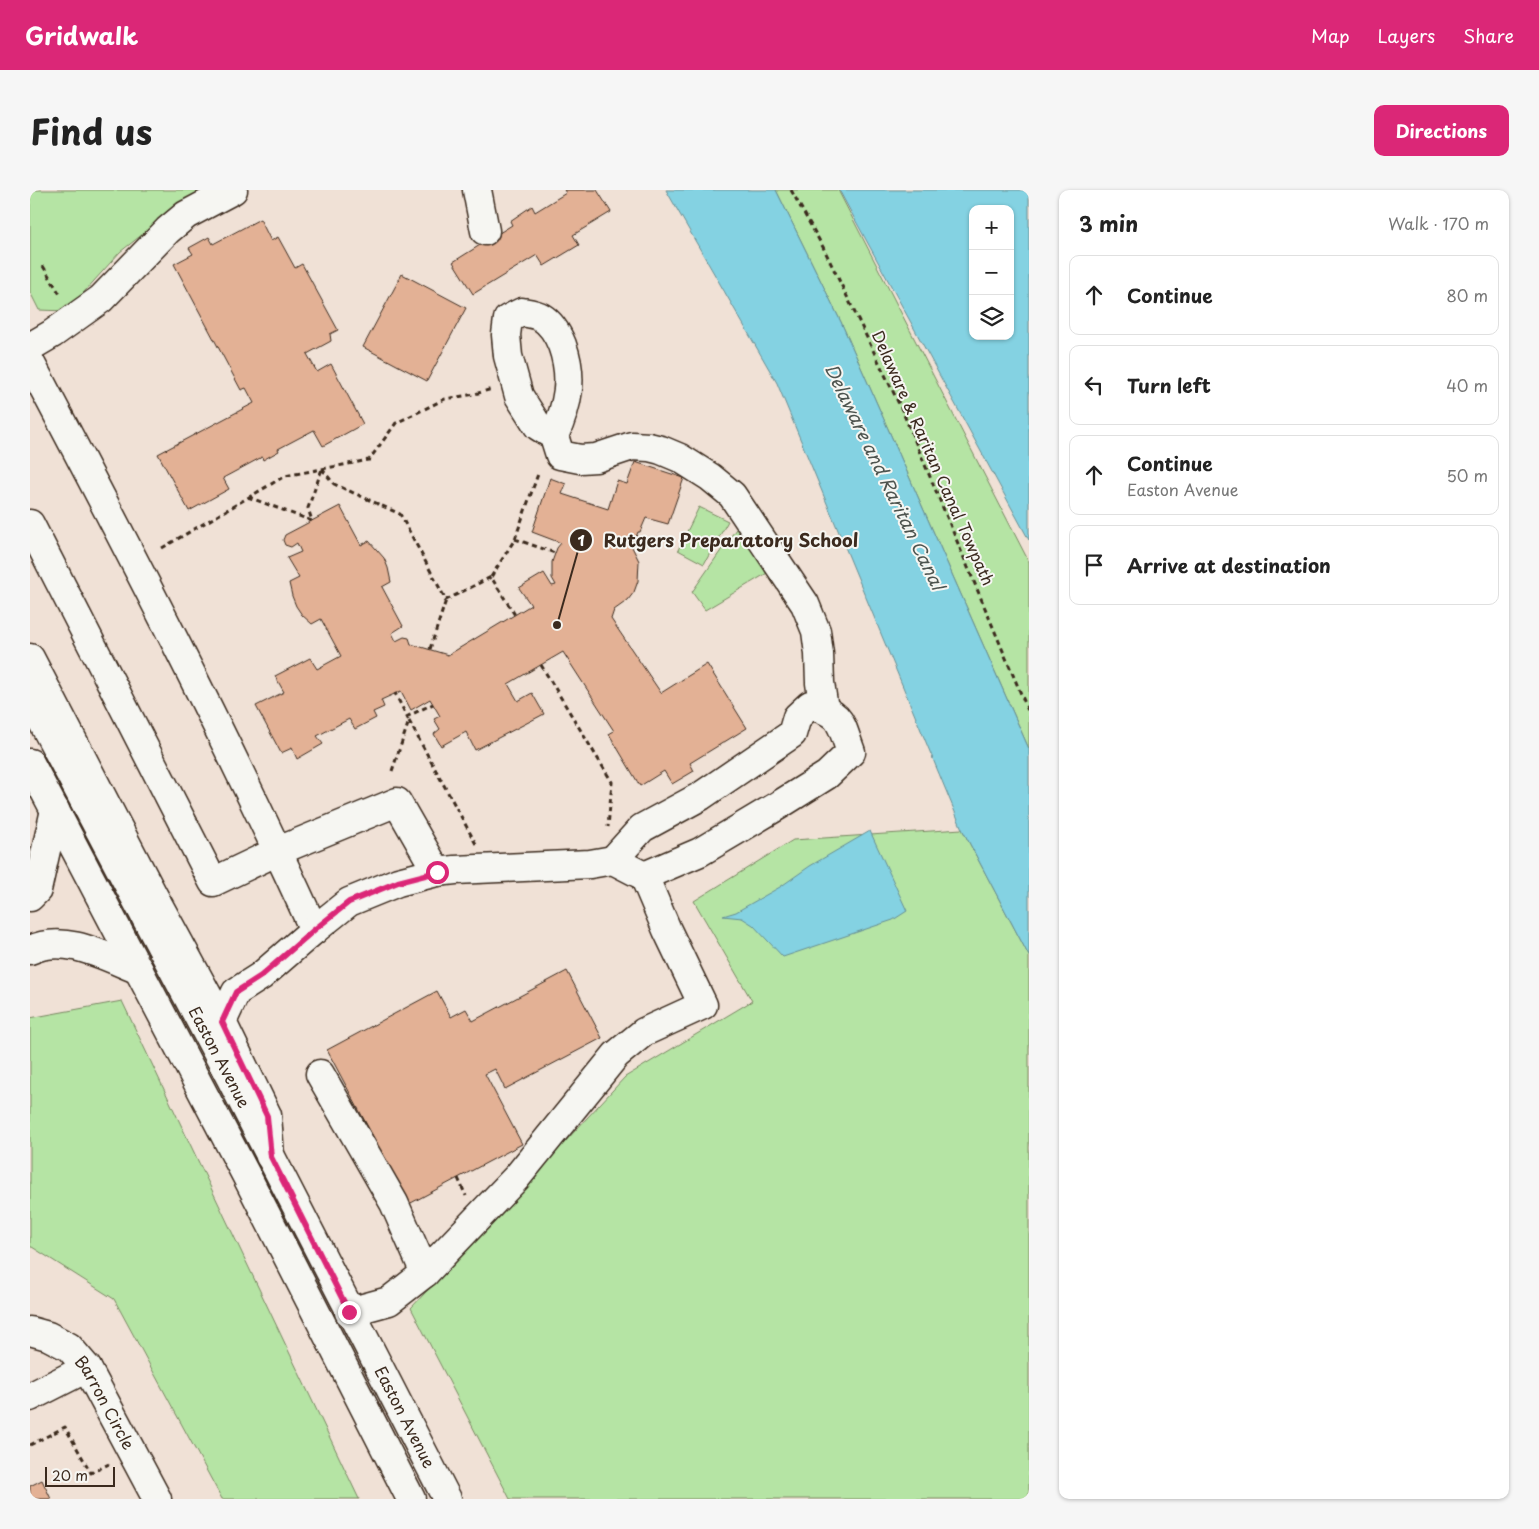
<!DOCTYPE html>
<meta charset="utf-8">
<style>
:root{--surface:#fff;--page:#f6f6f6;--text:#222;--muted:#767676;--line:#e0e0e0;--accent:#db2777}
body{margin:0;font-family:"Playpen Sans",sans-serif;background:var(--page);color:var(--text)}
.controls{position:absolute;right:15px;top:15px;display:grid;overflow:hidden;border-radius:10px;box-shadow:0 1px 4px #0004}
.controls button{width:45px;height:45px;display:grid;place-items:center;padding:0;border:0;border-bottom:1px solid var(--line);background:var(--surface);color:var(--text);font:25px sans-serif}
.scale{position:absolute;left:15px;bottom:12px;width:70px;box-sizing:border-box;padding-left:5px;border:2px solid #3b2a1e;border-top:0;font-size:14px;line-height:18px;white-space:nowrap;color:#3b2a1e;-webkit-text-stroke:4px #f6f6f2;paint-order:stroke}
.stop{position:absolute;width:15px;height:15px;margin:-11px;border:4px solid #db2777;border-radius:50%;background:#fff}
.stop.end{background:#db2777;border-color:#fff;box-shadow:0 1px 5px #0008}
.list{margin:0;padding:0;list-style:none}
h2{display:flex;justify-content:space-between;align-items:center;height:65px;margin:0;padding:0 20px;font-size:21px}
h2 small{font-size:16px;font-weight:400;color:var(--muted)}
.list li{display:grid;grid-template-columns:32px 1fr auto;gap:15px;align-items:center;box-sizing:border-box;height:80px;margin:0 10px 10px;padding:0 10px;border:1px solid var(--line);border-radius:10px}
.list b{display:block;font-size:19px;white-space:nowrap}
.list p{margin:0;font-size:16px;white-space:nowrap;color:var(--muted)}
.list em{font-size:16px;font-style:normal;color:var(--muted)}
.icon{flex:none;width:28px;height:28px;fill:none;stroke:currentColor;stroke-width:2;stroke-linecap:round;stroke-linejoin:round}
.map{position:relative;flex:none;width:999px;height:1309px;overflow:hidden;border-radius:10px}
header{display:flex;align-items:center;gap:30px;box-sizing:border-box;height:70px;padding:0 25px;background:var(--accent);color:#fff}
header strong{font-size:24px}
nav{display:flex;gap:28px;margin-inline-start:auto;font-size:18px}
.intro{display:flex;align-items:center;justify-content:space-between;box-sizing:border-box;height:120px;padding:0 30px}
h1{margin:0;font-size:35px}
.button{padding:12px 22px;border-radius:10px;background:var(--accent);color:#fff;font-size:18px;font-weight:700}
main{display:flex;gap:30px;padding:0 30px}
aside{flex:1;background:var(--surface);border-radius:10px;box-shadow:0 1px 4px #0004}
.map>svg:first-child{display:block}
</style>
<header>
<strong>Gridwalk</strong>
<nav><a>Map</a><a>Layers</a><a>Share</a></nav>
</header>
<div class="intro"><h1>Find us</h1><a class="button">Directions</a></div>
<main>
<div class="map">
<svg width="999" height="1309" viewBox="0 0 999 1309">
<rect width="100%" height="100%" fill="#f0e1d6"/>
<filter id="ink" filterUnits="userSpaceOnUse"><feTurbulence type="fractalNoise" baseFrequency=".02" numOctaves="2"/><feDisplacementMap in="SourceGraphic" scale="10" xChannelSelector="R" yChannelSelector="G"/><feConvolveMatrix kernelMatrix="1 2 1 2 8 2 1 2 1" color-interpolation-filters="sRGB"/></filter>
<g filter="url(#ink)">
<path fill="#b5e4a4" stroke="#788761" d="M 0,0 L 188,0 L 123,36 L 90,62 L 37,121 L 9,120 L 0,102 Z
M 746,0 L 808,0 L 999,372 L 999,559 L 811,132 Z
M 669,317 L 698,331 L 674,374 L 648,360 Z
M 706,339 L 739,382 L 675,420 L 662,402 Z
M 932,639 L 999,766 L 999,1306 L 996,1309 L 480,1309 L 381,1118 L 595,887 L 722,811 L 664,711 L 763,650 Z
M 92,811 L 329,1309 L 192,1309 L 84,1109 L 2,1057 L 0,1057 L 0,828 Z"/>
<path fill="#84d2e2" stroke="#678f94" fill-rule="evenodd" d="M 636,0 L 746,0 L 811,132 L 999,559 L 999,766 L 932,639 L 747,193 Z
M 809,0 L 999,0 L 999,350 ZM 943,19 L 980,19 L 980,146 L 943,146 Z
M 840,641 L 877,721 L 863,730 L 753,767 L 723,735 L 712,728 L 693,726 L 706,722 L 750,697 L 780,676 Z"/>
<path fill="#e3b195" stroke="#3b2a1e" d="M 534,0 L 567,0 L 581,22 L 543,45 L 549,55 L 514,76 L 507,65 L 443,104 L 423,72 L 482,35 L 480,31 L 502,16 L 505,22 L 536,3 Z
M 230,29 L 241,51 L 248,47 L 265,78 L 272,74 L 308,140 L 300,144 L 301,151 L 277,164 L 287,182 L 301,174 L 333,234 L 293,256 L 284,240 L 248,259 L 249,261 L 233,270 L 232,267 L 193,288 L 199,299 L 159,321 L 128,264 L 224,213 L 216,198 L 211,200 L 144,74 L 163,64 L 159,58 L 179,47 L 183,54 Z
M 372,84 L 436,118 L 397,191 L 333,157 Z
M 605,272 L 654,288 L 638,334 L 616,328 L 610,342 L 608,342 L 602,357 L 609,371 L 608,391 L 604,402 L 598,410 L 584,420 L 581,429 L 631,503 L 677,474 L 717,538 L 660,573 L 664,581 L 642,594 L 634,581 L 610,596 L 579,544 L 584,541 L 533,462 L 478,494 L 488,511 L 502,503 L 514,524 L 445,560 L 436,542 L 411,556 L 404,544 L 410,539 L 404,529 L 410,526 L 400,509 L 381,520 L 371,501 L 351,510 L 354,517 L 343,522 L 346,528 L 325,539 L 319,529 L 287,546 L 293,554 L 267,569 L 262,558 L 251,563 L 226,516 L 254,502 L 245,486 L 280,468 L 287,479 L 311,466 L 291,429 L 282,434 L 272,425 L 266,416 L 262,406 L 259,393 L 269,388 L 257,368 L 271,362 L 267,353 L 261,357 L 255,355 L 253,350 L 255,345 L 310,316 L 331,355 L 339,351 L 354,368 L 358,378 L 361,392 L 352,397 L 373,436 L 362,443 L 366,451 L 374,447 L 379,448 L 381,454 L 418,465 L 501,415 L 489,398 L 514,383 L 522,396 L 526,395 L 522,388 L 522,372 L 527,358 L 531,353 L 502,342 L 520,288 L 536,294 L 532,304 L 578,319 L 587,291 L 597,294 Z
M 537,781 L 572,848 L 475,899 L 465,879 L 455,884 L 492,954 L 379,1014 L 297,860 L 407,801 L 421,827 L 436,819 L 443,831 Z
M 12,1290 L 21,1309 L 0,1309 L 0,1296 Z"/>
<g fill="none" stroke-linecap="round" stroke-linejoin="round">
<defs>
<g id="minor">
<path d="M 447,0 L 455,41"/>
<path d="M 0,157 L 22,144 L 71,109 L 138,40 L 156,25 L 203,0"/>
<path d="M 0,172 C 99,359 196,547 284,740"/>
<path d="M 524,246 L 508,236 L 489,206 L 478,166 L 476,145 L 478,129 L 492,122 C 498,123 506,124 511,127 C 521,133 528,145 532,155 C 544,188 538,215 524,246 L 530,265 L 550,269 L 566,268 L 602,256 L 619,257 L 631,260 L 650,268 L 680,287 L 702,305 L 775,414 L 786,441 L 789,464 L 790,493 L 794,519"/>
<path d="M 0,334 L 183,692 L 248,661 L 367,612 L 407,682"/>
<path d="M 0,468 L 123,705 L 192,832 L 237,925 L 240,966"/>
<path d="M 583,670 L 612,638 L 671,606 L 762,544 L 767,527 L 780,515 C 813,524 810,533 821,562 L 797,585 L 749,615 L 670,662 L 614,686"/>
<path d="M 0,707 L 7,700 L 25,620"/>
<path d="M 0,760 C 35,743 76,767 109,780"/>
<path d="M 192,832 L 206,802 L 231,786 L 284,740 L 319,712 L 368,692 L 407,682 L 425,680 L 560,674 L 583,670 L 614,686 L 637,740 L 673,815 L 614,842 L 586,865 L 487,987 L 395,1083 L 359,1111 L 319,1122"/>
<path d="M 290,884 L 364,1013 L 395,1083"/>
<path id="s1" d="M 0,1141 L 18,1146 L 39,1157 L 57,1178 L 127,1309"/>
<path d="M 0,1207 L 57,1178"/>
</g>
<g id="major">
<path id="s2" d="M 0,508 L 201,889 L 417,1309"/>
<path d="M 0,573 L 216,985 L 381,1309"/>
</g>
</defs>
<use href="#minor" stroke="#3b2a1e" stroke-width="31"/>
<use href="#major" stroke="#3b2a1e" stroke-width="31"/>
<path stroke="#3b2a1e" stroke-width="3" stroke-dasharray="5 4" stroke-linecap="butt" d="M 761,0 L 793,57 L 872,220 L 999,523
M 13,76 L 31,106
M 292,279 L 304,294 L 370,324 L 416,410 L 461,387 L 485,425
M 218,307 L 282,331 L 278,318 L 292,279
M 485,349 L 508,284
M 132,358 L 255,286 L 339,270 L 366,233 L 415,209 L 445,204 L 462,199
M 461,387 L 485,349 L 525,363
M 400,459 L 416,410
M 511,475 L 582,592 L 578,637
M 376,527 L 403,514
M 379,531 L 446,654
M 362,581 L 379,531 L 365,503
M 428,988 L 436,1006
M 0,1255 L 35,1237 L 61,1283 L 79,1274"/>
<use href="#minor" stroke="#f6f6f2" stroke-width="28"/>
<use href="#major" stroke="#f6f6f2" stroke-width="28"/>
</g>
</g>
<g fill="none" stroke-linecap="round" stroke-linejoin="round" filter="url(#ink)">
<path stroke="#db2777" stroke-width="6" d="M 319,1122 L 241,967 L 237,926 L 192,832 L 206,802 L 231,786 L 284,740 L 319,712 L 368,692 L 407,682"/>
</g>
<g text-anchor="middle" stroke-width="4" stroke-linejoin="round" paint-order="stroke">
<g font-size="16" fill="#3b2a1e" stroke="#f6f6f2">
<text transform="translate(903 268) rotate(66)" y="6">Delaware &amp; Raritan Canal Towpath</text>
<text dy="6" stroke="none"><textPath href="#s2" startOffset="406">Easton Avenue</textPath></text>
<text dy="6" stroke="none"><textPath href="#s1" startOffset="109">Barron Circle</textPath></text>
<text dy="6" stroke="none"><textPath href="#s2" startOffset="811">Easton Avenue</textPath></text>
</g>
<g font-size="18" font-style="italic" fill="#4d544f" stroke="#f6f6f2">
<text transform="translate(854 287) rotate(64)" y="6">Delaware and Raritan Canal</text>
</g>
</g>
<path fill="none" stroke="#3b2a1e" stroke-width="2" d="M527 435L551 350"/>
<g fill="#3b2a1e" stroke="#f6f6f2" stroke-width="2">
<circle cx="527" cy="435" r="5"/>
<circle cx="551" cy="350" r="12"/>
</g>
<g font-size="15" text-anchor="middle" font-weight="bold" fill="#fff">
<text x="551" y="356">1</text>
</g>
<g font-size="18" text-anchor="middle" font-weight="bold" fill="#3b2a1e" stroke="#f6f6f2" stroke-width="4" stroke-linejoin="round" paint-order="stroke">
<text x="701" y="357">Rutgers Preparatory School</text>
</g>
</svg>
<div class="controls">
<button>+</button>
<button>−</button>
<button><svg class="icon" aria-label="layers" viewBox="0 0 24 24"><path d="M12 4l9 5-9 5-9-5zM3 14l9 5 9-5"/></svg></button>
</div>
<div class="scale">20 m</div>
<div class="stop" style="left:407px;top:682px"></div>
<div class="stop end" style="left:319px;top:1122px"></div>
</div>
<aside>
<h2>3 min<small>Walk · 170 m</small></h2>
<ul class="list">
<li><svg class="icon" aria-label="ahead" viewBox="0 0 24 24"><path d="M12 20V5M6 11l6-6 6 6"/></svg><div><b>Continue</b></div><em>80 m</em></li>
<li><svg class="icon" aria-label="left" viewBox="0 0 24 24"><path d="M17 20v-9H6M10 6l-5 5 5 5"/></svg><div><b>Turn left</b></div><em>40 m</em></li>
<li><svg class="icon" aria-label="ahead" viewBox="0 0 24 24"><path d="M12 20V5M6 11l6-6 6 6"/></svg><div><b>Continue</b><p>Easton Avenue</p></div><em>50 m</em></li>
<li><svg class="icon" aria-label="arrive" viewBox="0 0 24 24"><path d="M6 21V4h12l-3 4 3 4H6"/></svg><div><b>Arrive at destination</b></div></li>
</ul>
</aside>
</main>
